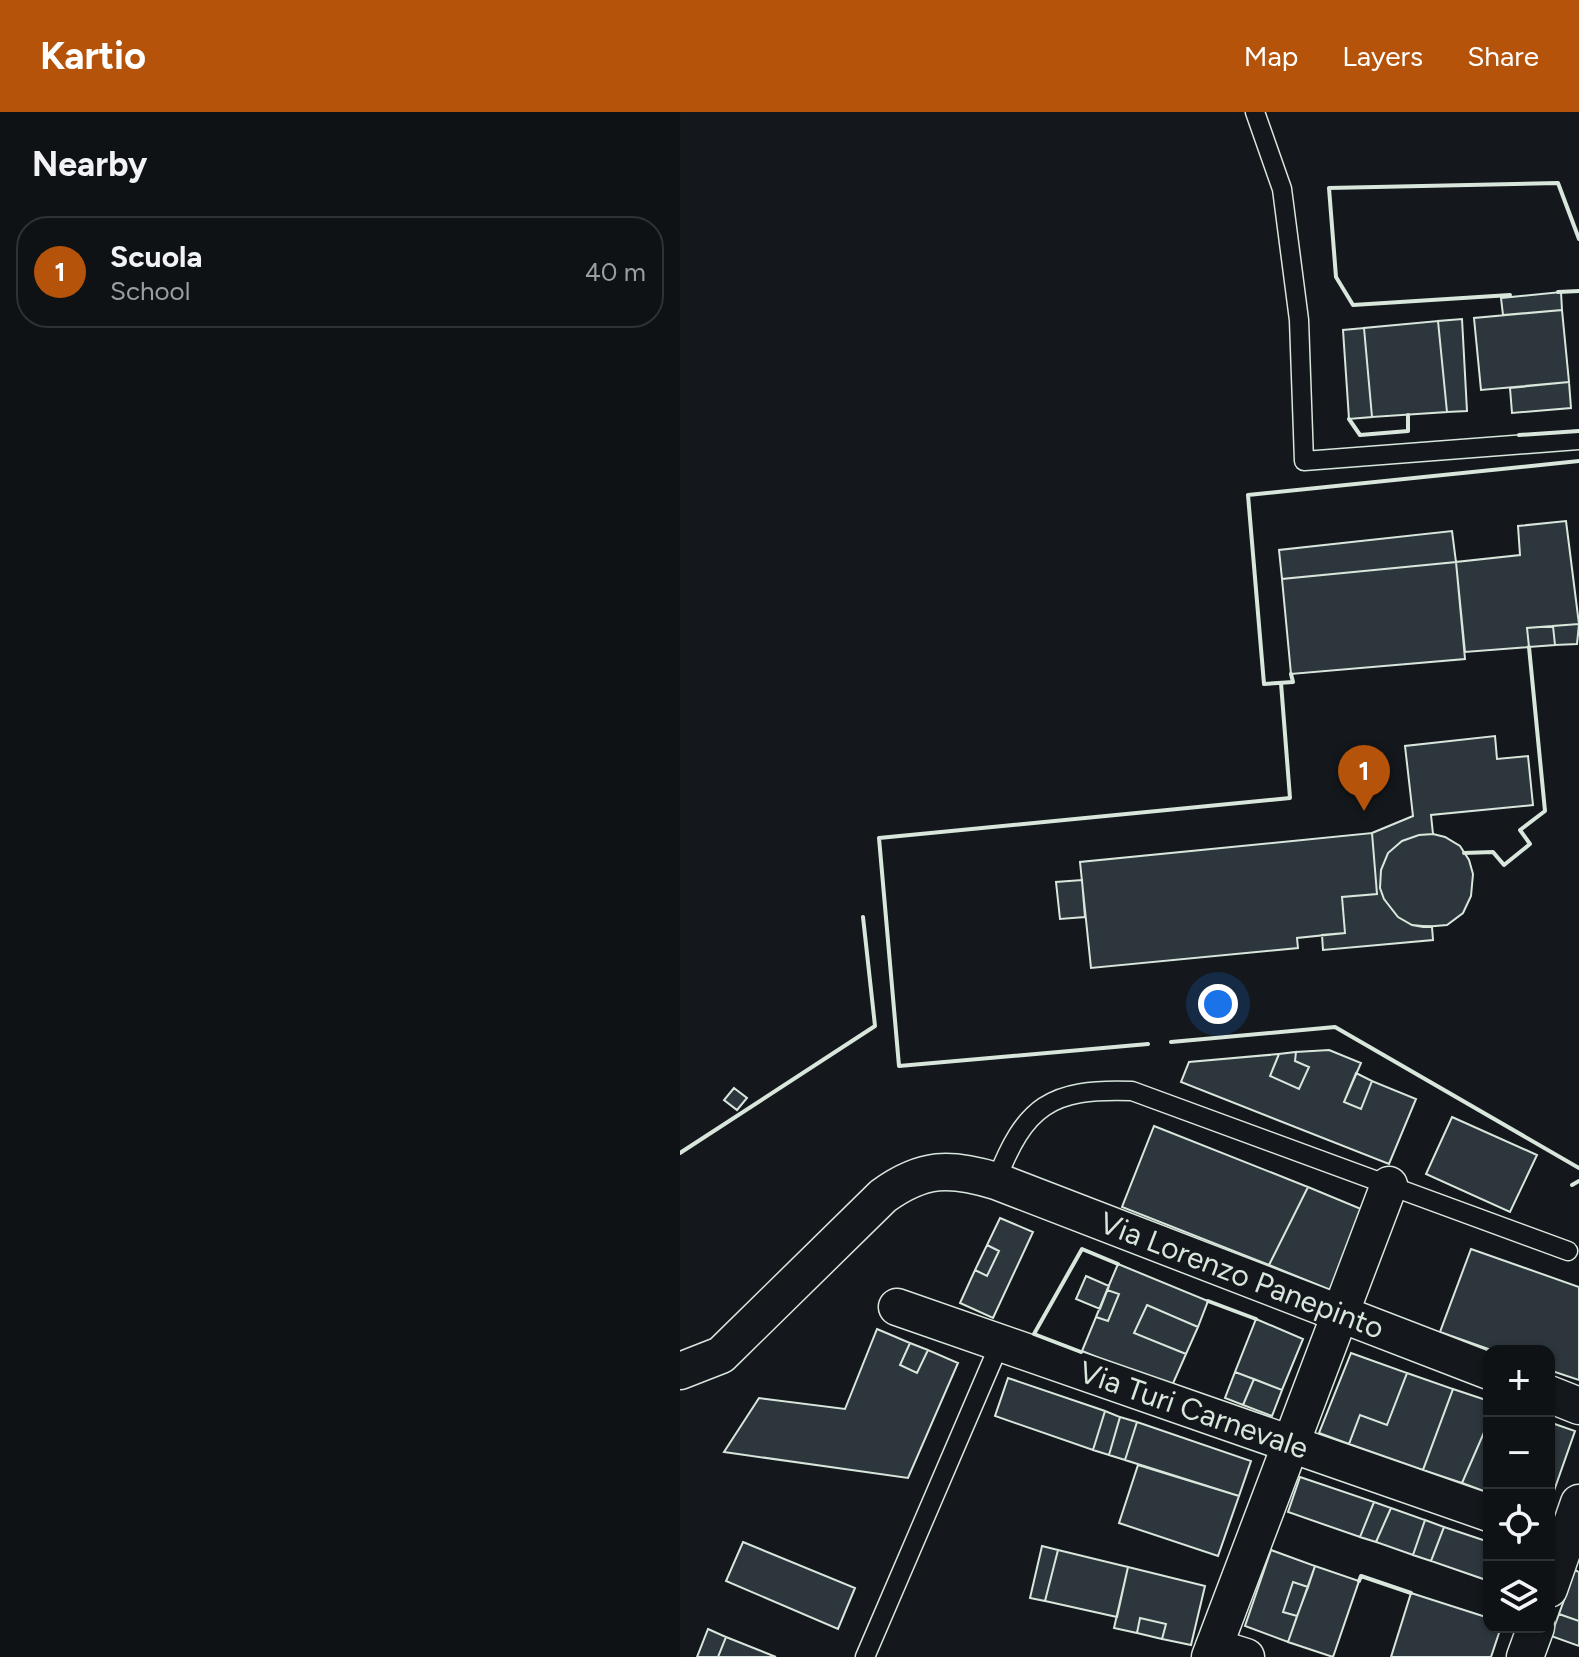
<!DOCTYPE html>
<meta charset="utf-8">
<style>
:root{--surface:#0f1215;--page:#181b1e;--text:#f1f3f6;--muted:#9b9ea0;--line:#2f3234;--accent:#b45309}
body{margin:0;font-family:Figtree,sans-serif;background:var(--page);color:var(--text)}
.controls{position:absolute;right:24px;bottom:24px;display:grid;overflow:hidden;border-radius:16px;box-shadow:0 2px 6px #0004}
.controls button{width:72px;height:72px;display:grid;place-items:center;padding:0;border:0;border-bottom:2px solid var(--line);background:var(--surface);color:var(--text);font:40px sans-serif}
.you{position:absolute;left:538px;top:892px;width:28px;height:28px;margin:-20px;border:6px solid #fff;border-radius:50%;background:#1a73e8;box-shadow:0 0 0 12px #1a73e833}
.badge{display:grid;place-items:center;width:52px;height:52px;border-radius:50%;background:var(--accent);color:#fff;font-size:26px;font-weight:700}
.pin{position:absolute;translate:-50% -66px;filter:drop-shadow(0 2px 4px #0008)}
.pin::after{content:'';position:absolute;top:42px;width:28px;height:24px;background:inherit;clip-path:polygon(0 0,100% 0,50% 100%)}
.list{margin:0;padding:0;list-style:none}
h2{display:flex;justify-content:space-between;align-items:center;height:104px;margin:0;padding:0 32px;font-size:34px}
h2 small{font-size:26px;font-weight:400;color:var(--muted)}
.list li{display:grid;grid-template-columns:52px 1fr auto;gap:24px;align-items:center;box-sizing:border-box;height:112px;margin:0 16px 16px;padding:0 16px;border:2px solid var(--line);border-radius:32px}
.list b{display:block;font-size:30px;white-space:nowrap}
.list p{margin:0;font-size:26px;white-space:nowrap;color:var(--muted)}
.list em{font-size:26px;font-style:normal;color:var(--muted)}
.icon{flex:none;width:44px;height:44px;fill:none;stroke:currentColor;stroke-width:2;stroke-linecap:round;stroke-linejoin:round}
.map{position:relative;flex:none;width:899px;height:1545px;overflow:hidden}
header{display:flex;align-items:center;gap:48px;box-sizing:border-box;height:112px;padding:0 40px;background:var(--accent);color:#fff}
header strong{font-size:38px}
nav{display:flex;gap:44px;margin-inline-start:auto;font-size:28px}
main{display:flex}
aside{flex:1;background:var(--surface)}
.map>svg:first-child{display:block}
</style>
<header>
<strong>Kartio</strong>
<nav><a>Map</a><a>Layers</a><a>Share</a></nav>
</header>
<main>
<aside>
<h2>Nearby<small></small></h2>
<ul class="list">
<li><span class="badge">1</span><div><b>Scuola</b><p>School</p></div><em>40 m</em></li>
</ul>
</aside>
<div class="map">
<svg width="899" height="1545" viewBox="0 0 899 1545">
<rect width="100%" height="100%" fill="#14181c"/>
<path fill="#2c363c" stroke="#d8e6dc" stroke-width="2" d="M 881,180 L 882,198 L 823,203 L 821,186 Z
M 882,198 L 889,270 L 801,278 L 794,206 Z
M 782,207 L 787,299 L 767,300 L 758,209 Z
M 758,209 L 767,300 L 692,305 L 684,216 Z
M 684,216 L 692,305 L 669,307 L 663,218 Z
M 889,270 L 891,296 L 832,301 L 830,276 Z
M 886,409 L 899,512 L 847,516 L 849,535 L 785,540 L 776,450 L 840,443 L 838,414 Z
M 772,419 L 776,450 L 602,467 L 599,438 Z
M 776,450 L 785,547 L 611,562 L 602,467 Z
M 899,512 L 897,532 L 875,533 L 873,514 Z
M 873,514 L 875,533 L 849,535 L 847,516 Z
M 815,624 L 817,647 L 848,644 L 853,693 L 751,703 L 753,722 L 739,723 L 722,729 L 708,741 L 701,758 L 700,776 L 704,787 L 718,805 L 732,813 L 752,815 L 753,828 L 643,838 L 642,823 L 665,821 L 662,785 L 697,782 L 692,721 L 733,704 L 725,634 Z
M 692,721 L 697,782 L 662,785 L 665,821 L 617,826 L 618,836 L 411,856 L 400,750 Z
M 753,722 L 765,725 L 780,734 L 789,748 L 793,762 L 791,784 L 783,801 L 767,813 L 743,815 L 732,813 L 718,805 L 704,787 L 700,776 L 701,758 L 708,741 L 722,729 L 739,723 Z
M 402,768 L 405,805 L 380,807 L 376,770 Z
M 649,938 L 681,951 L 664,990 L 681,997 L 692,969 L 736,987 L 709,1052 L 501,970 L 509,950 L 599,942 L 590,964 L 619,977 L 629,955 L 615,949 L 616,940 Z
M 616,940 L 615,949 L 629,955 L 619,977 L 590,964 L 599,942 Z
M 676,961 L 692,969 L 681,997 L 664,990 Z
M 54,976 L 67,986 L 57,998 L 44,988 Z
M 772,1005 L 857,1043 L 830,1100 L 746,1062 Z
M 474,1014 L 628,1075 L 589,1153 L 442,1095 Z
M 628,1075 L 686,1099 L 653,1179 L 589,1153 Z
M 320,1106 L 353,1120 L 313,1206 L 280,1191 L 295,1158 L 307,1164 L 319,1139 L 307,1133 Z
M 307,1133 L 319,1139 L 307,1164 L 295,1158 Z
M 791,1137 L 899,1175 L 899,1268 L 869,1258 L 869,1239 L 814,1239 L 760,1220 Z
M 438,1152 L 528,1189 L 518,1215 L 467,1193 L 454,1221 L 506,1242 L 491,1276 L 402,1239 L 416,1205 L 428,1209 L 439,1182 L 427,1178 Z
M 406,1164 L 429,1174 L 420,1197 L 396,1187 Z
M 427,1178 L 439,1182 L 428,1209 L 416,1205 Z
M 467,1193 L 518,1215 L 506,1242 L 454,1221 Z
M 576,1207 L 623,1227 L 602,1278 L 555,1260 Z
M 197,1217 L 230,1231 L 220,1253 L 237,1261 L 248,1238 L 278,1251 L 228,1366 L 44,1340 L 79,1286 L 165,1297 Z
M 230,1231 L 248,1238 L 237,1261 L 220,1253 Z
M 671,1241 L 727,1261 L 707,1313 L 680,1303 L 669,1332 L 639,1321 Z
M 555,1260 L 574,1267 L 563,1293 L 545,1286 Z
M 727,1261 L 773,1277 L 743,1358 L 669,1332 L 680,1303 L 707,1313 Z
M 328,1266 L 425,1299 L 413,1338 L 315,1304 Z
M 574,1267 L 602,1278 L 592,1304 L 563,1293 Z
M 773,1277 L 809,1289 L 809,1309 L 782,1371 L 743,1358 Z
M 425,1299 L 440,1305 L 429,1343 L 413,1338 Z
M 440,1305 L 457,1310 L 445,1348 L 429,1343 Z
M 809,1309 L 809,1381 L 782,1371 Z
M 457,1310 L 571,1349 L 559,1384 L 445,1348 Z
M 869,1310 L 895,1319 L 869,1393 Z
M 458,1353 L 559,1384 L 538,1444 L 439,1411 Z
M 620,1365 L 694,1390 L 680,1425 L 608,1400 Z
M 694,1390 L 711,1396 L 696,1430 L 680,1425 Z
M 711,1396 L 745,1408 L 733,1443 L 696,1430 Z
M 745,1408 L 764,1415 L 751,1449 L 733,1443 Z
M 764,1415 L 809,1430 L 809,1469 L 751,1449 Z
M 63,1430 L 175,1476 L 158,1517 L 46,1469 Z
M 362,1434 L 378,1438 L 365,1489 L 350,1486 Z
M 378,1438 L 448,1455 L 437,1505 L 365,1489 Z
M 591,1438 L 635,1454 L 628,1475 L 613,1470 L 603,1500 L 617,1504 L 608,1530 L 565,1514 Z
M 635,1454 L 679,1469 L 653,1545 L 608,1530 Z
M 448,1455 L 525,1474 L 511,1533 L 482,1527 L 486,1512 L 460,1506 L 457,1521 L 434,1516 Z
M 895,1458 L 899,1460 L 899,1509 L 879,1502 Z
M 613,1470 L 628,1475 L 617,1504 L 603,1500 Z
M 731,1481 L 809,1506 L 809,1515 L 821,1515 L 811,1545 L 711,1545 Z
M 879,1502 L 899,1509 L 899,1534 L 871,1524 Z
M 460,1506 L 486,1512 L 482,1527 L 457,1521 Z
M 28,1517 L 46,1525 L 38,1545 L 17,1545 Z
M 46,1525 L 96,1545 L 38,1545 Z"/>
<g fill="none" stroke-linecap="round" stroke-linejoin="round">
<defs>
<path id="lane" d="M 575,0 L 602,77 L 619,208 L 624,349 L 899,328
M 316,1069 C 345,994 370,976 452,979 L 888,1139
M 185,1545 L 320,1231"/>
<g id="street">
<path id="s1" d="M 217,1195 L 809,1401"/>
<path id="s2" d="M 0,1259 L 41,1243 L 203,1084 C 243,1055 270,1055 316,1069 L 809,1259"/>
<path d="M 869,1282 L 899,1294"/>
<path d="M 869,1477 L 899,1391"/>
<path d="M 534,1535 L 566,1545"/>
<path d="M 530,1545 L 709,1073"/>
<path d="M 845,1545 L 856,1515"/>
</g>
</defs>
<use href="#lane" stroke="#d8e6dc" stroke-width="21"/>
<use href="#street" stroke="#d8e6dc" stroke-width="39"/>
<use href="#lane" stroke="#14181c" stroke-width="18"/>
<use href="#street" stroke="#14181c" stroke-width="36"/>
<path stroke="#d8e6dc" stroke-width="4" d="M 878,180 L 899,179
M 830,183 L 673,193 L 656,165 L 649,76 L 878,71 L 899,127
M 669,307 L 680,323 L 728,319 L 728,303
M 839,323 L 899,319
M 611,562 L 613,570 L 584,572 L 568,383 L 899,349
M 784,741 L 813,740 L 824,753 L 850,732 L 840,718 L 865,699 L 849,535
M 491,930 L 655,915 L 899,1056
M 468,932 L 219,954 L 199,726 L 610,686 L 601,571
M 0,1041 L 195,914 L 183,805
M 892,1073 L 899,1069
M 528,1189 L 576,1207
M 401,1240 L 354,1222 L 402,1137 L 438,1152
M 679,1469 L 681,1464 L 731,1481"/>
</g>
<g text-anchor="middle" stroke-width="6" stroke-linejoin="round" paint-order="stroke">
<g font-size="30" fill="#d8e6dc" stroke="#14181c">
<text dy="10" stroke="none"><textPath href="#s2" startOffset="654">Via Lorenzo Panepinto</textPath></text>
<text dy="10" stroke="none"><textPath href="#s1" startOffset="314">Via Turi Carnevale</textPath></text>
</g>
</g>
</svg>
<div class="controls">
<button>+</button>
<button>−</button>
<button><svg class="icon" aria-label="locate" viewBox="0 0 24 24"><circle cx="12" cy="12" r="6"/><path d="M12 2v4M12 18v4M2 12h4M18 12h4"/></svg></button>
<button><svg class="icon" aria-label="layers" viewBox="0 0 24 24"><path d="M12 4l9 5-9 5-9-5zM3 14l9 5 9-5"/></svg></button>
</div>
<div class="you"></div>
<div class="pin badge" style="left:684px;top:699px">1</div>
</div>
</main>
